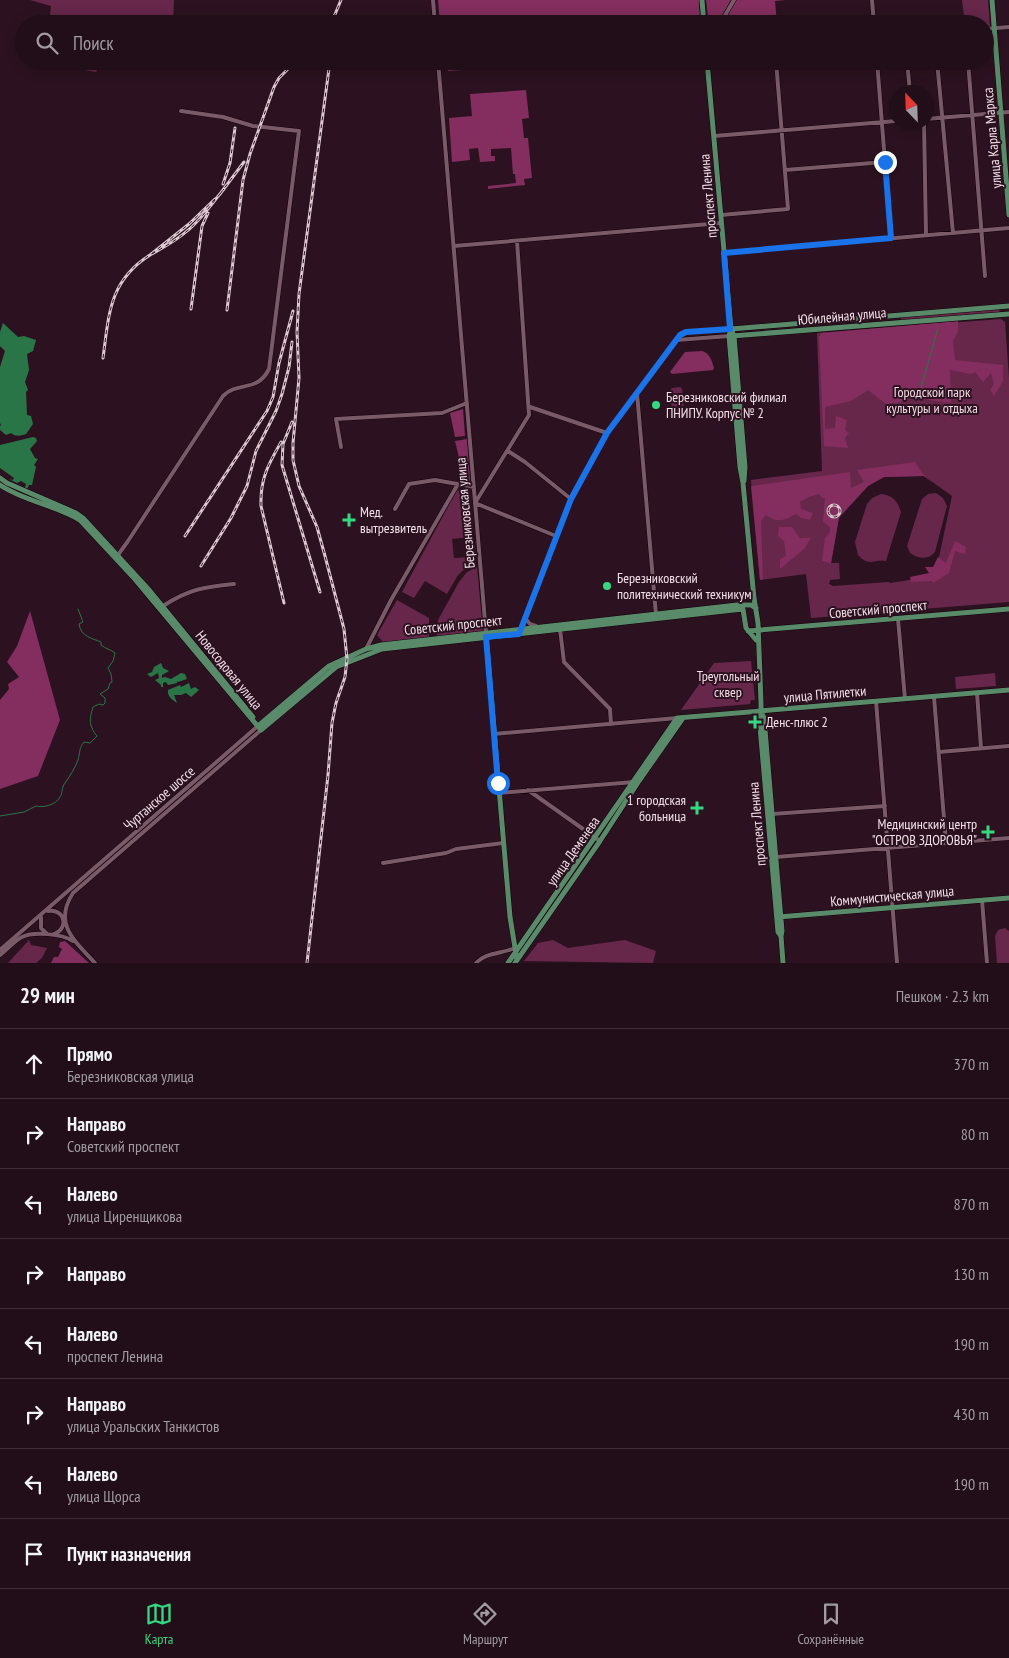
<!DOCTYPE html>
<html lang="ru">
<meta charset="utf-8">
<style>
:root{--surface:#210e18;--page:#2d1c25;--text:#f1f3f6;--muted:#a29ca2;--line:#3e2e37;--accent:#35d881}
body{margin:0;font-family:"PT Sans Narrow",sans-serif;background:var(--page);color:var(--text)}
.compass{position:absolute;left:889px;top:85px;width:45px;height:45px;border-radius:50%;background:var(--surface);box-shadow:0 2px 12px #0003;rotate:337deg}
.stop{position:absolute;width:15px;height:15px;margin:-11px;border:4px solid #1a73e8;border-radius:50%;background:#fff}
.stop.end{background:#1a73e8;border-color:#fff;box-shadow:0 1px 5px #0008}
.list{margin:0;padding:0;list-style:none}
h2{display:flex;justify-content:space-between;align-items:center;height:65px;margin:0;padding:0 20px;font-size:21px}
h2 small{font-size:16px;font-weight:400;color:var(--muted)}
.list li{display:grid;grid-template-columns:32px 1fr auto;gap:15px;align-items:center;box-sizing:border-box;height:70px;padding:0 20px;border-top:1px solid var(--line)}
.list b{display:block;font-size:19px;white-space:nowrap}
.list p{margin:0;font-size:16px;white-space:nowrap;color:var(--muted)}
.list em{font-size:16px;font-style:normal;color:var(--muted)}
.icon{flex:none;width:28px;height:28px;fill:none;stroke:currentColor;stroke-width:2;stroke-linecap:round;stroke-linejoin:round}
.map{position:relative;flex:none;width:1009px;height:963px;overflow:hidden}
.search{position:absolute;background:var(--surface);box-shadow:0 2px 12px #0003;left:15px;right:15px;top:15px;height:55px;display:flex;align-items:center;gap:12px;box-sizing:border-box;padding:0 18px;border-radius:28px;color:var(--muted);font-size:19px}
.sheet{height:625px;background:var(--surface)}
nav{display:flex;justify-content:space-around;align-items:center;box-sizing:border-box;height:70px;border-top:1px solid var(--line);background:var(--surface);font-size:14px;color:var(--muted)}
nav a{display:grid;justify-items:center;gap:2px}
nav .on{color:var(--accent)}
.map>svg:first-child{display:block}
</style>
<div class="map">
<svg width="1009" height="963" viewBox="0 0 1009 963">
<rect width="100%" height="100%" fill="#2c1220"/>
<path fill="#66274a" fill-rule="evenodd" d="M 30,0 L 174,0 L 173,24 L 49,24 L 51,6 Z
M 962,0 L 988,0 L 990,26 L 985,26 L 985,24 L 965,24 Z
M 57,61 L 102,61 L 96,72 L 63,66 Z
M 999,309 L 1000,313 L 901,321 L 901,317 Z
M 1001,319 L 1005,322 L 1009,378 L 1009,602 L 811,618 L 806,574 L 760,580 L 751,480 L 822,471 L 817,333 ZM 924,476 L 952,496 L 935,576 L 890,583 L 889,582 L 833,586 L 829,584 L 830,580 L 840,579 L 839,563 L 831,563 L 839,518 L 868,486 L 884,477 Z
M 680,387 L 682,389 L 684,409 L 682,411 L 674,411 L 672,410 L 670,390 L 672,388 Z
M 457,490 L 467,492 L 471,537 L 452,539 L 454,558 L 473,557 L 473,561 L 458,575 L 447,594 L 425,581 L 414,598 L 402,592 Z
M 936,493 L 943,498 L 947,506 L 935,552 C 928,560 919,559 910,553 L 907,546 L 922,499 L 928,494 Z
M 881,494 C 893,495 898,502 901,512 L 886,561 C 874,558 870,568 858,555 L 855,542 L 867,504 L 872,498 Z
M 477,567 L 483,632 L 439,637 L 436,634 L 438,620 L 459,582 L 467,572 Z
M 397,600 L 429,618 L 429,638 L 383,642 L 377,635 Z
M 751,661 L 755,700 L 751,700 L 750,704 L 681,710 L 714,663 Z
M 995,673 L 996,686 L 956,689 L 955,677 Z
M 1005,928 L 1009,931 L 1009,963 L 997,963 L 995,936 L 998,930 Z
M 29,940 L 31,945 L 47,948 L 42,958 L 36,963 L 8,963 Z
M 553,940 L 568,948 L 625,940 L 656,951 L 653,963 L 524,961 L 538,943 Z"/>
<path fill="#832e5e" d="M 438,0 L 699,0 L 700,24 L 440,24 Z
M 706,0 L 731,0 L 717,24 L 709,24 Z
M 736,0 L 786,0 L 775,1 L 777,24 L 723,24 Z
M 447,61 L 584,61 L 448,71 Z
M 526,90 L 529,118 L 522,119 L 524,138 L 528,138 L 532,178 L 524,179 L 525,185 L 488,189 L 488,186 L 516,183 L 515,174 L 513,174 L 511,148 L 491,149 L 491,156 L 495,156 L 495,161 L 480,162 L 478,148 L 469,149 L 470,160 L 452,162 L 449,118 L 472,116 L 470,94 Z
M 958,321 L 958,331 L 953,341 L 955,360 L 1003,365 L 1003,381 L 994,396 L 990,390 L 994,384 L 991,373 L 983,382 L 975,372 L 971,374 L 950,370 L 951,403 L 923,399 L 917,389 C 908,403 902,402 886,404 L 868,390 L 851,401 L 825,407 L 825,429 L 835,428 L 836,416 L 847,420 L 845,430 L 849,433 L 845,438 L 848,448 L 824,446 L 819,337 L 822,333 Z
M 702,351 C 710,353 712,361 714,368 L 713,370 L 672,374 L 670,372 L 685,352 Z
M 463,409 L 465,436 L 455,437 L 450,413 Z
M 467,439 L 470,481 L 467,481 L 461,466 L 455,441 Z
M 915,462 L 922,473 L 932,482 L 924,476 L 884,477 L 868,486 L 839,517 L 831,563 L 822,561 L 825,538 L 830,532 L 830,527 L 823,522 L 825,498 L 822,498 L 819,494 L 809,497 L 800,502 L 801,509 L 813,513 L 810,520 L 801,518 L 796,514 C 783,521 778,523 766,515 L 761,521 L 763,579 L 760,580 L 751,486 L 850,472 L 851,488 L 864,482 L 857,470 Z
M 779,527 L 792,527 L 800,538 L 811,538 L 804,549 L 780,569 L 780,559 L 786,556 L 784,541 L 778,536 Z
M 955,541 L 966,547 L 965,554 L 955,551 L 949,573 L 933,583 L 932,581 L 911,582 L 910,577 L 929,573 L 925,567 L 933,567 L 938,557 L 946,563 Z
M 30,611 L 60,720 L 38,776 L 0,789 L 0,700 L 9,689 L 8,684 L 19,677 L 7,662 L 17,646 Z
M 65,941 L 89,963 L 51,963 L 54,957 L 58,957 L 62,949 L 59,947 L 60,942 Z"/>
<path fill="#297548" d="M 3,323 L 18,337 L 24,336 L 36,340 L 33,351 L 27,354 L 29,370 L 25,382 L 28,390 L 26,392 L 27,415 L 31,416 L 33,424 L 26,434 C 20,436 16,437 11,433 L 6,435 L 0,430 L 0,426 L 1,425 L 0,423 L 0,367 L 5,351 L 0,346 L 0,332 Z
M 33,437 L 36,438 L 37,441 L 30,449 L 35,458 L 38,459 L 34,465 L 36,467 L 32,485 L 29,485 L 27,489 L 25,488 L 26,484 L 21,481 L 17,483 L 9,479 L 13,480 L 14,478 L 0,468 L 0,445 Z
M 161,663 L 163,668 L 169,671 L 162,675 L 162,678 L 165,677 L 171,679 L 181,673 L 185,674 L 187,679 L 178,682 L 177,681 L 177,683 L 168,685 L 166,682 L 163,683 L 163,687 L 161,687 L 161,685 L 155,680 L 159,678 L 158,673 L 151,677 L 147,674 L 152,672 L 154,667 Z
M 189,683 L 191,689 L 195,687 L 199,690 L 191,697 L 186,693 L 181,695 L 174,695 L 177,703 C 173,700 167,697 168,690 L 180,685 L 181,687 Z"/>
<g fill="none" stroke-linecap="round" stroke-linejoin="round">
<path stroke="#297548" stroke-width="1" d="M 920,392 L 938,328
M 0,816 L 24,812 L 36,806 C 43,808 56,805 60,797 C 63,793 61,788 65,783 C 70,776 75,768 78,760 C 80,753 79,748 84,742 L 90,743 L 97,736 C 89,727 89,719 93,707 L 99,704 L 103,705 L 105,703 L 105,698 L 100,694 L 108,689 L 110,683 L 112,682 L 111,674 L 108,668 L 113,661 L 115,653 C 110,649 106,649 101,645 L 101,642 C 92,638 81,637 79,624 L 83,622 L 78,609"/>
<defs>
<path id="minor" d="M 433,0 L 435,24
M 872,0 L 874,24
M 720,24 L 734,0
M 985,29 L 1009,27
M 438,61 L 486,633
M 877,61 L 891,238
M 907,61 L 910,92
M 937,61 L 953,233
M 968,61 L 985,276
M 926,119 L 1009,112
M 924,122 L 926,235
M 714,136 L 896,121
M 785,170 L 885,162
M 721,215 L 788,209 L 776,61
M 517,241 L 529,415 L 475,503 L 556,536
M 454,246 L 721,223
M 724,253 L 1009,228
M 677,340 L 729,336
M 637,393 L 656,615
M 530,407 L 607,433
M 341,447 L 336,419 L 442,413 L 467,403
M 508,451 L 525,462 L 571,499
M 395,509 L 409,484 L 435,480 L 474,487
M 118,555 L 128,541 L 223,396 C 238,381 257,393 269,369 L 299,131 L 253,126 L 223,117 L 181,111
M 163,606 C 189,589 204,587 234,584
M 525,618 L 530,624 L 536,626
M 898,619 L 905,699
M 560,629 L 564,662 L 610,709 L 611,724
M 520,631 L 571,499 L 607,433 L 680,335 L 686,332 L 731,329
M 366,649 L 391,600 L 458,484
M 977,693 L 981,748
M 934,697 L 946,843
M 876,701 L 897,963
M 494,734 L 677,718
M 939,752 L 1009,746
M 528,790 L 600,841
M 499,793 L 634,782
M 772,814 L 885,806
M 776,857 L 1009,838
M 383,863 L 446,853 L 456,849 L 503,843
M 982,900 L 987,963
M 48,911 C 64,908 70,928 54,934
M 41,917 L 41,928 L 47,934
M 0,950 L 258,726
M 0,955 C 7,950 14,941 22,937 C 34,931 62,934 73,941
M 95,963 C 74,940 53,924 73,893 L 261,730
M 476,963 C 486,952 501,954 515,948"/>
<path id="major" d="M 702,0 L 704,24
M 992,0 L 1009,215
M 707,61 L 731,329 L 734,336 L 745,467 L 744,481
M 731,329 L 729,336 L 740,467 L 743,483 L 754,598 L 758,623 L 761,703 L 761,711 L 759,716 L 778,932 L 781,936
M 731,329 L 1009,306
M 732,336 L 1009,314
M 0,478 L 7,483 L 76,513 L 83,518 L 150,591 L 253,717
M 0,485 C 24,501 55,505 80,520 L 133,577 L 261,730 L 336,667 L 382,649 L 743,609
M 743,609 L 746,628 L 756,640
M 748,631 L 1009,609
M 486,636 L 510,917 L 517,960
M 761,711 L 764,718 L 782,931 L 781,936 L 783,963
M 258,726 L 329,666 L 366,649 L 381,645 L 737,605 L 751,605 L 756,608
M 778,917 L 1009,898
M 508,963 L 677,718 L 1009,690
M 515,963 L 600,841 L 639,781 L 683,718"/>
</defs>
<use href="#minor" stroke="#130109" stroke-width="5"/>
<use href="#major" stroke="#130109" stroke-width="6"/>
<use href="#minor" stroke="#795a69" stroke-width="4"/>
<use href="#major" stroke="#598b6b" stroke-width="5"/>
<defs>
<path id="rail" d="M 331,24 L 341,0
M 223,184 L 230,163 L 235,128
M 220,194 L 244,162
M 215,199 L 189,224 L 150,255 C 162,248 176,241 187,231 C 201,220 212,203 224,189
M 191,309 L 202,226 L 208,213
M 227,310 L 243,180 L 250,154 L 274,87 L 279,78 L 296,61
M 103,358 C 109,314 109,281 150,255
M 292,422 L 283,444 L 282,465 L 320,592
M 281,442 C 268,465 260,479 261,506 L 284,603
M828 511a6 6 0 1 1 12 0a6 6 0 1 1-12 0Z
M 185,536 L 267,411 L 273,397 L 279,363 L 293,311
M 201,566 L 231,518 L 247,486 L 256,451 L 276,411 L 282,394 L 289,367 L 292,342
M 307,963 L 328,775 L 332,723 L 336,703 L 345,677 L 347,659 L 344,629 L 325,556 L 317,527 L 299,486 L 293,460 L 293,443 L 299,378 L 297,332 L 299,294 L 330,61"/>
</defs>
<use href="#rail" stroke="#dcc8d1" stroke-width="3"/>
<use href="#rail" stroke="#2c1220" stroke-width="1" stroke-dasharray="4" stroke-linecap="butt"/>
</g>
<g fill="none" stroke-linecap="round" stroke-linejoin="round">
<path stroke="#1a73e8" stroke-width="6" d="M 498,783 L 486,637 L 519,634 L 571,499 L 607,433 L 680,335 L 686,332 L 730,329 L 724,253 L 891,238 L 885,162"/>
</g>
<g fill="#35d881" stroke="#2c1220" stroke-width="2">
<circle cx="656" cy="405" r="5"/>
<path d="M346.5 512.5h5v5h5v5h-5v5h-5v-5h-5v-5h5z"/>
<circle cx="607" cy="586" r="5"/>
<path d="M752.5 714.5h5v5h5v5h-5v5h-5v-5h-5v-5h5z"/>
<path d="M694.5 800.5h5v5h5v5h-5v5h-5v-5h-5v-5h5z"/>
<path d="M985.5 824.5h5v5h5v5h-5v5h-5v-5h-5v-5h5z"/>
</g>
<g text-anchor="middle" stroke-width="4" stroke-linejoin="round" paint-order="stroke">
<g font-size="14" fill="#f4e1ea" stroke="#2c1220">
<text transform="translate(992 138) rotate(-95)" y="5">улица Карла Маркса</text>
<text transform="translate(708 196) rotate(-95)" y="5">проспект Ленина</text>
<text transform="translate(842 316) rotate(-5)" y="5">Юбилейная улица</text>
<text transform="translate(465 513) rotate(-95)" y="5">Березниковская улица</text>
<text transform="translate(878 609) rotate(-5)" y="5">Советский проспект</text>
<text transform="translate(453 625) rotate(-6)" y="5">Советский проспект</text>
<text transform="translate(229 670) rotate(51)" y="5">Новосодовая улица</text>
<text transform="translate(825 694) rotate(-5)" y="5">улица Пятилетки</text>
<text transform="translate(159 798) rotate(-41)" y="5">Чуртанское шоссе</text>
<text transform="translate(757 824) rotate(-95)" y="5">проспект Ленина</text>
<text transform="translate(573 851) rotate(-55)" y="5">улица Деменева</text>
<text transform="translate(892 896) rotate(-5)" y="5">Коммунистическая улица</text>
</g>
<g font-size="14" fill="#f4dbe6" stroke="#2c1220">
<text x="932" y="397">Городской парк<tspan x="932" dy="16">культуры и отдыха</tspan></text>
<text x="728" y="681">Треугольный<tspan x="728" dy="16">сквер</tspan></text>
</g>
<g font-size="14" fill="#f4e1ea" stroke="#2c1220" text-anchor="start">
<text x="666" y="402">Березниковский филиал<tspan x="666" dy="16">ПНИПУ. Корпус № 2</tspan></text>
<text x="360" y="517">Мед.<tspan x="360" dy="16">вытрезвитель</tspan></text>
<text x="617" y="583">Березниковский<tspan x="617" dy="16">политехнический техникум</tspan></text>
<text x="766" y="727">Денс-плюс 2</text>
<text x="686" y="805" text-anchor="end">1 городская<tspan x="686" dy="16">больница</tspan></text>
<text x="977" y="829" text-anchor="end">Медицинский центр<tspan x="977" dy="16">"ОСТРОВ ЗДОРОВЬЯ"</tspan></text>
</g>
</g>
</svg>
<svg class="compass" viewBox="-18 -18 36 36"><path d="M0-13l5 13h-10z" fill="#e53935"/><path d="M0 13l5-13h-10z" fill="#a29ca2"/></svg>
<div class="stop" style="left:498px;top:783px"></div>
<div class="stop end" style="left:885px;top:162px"></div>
<div class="search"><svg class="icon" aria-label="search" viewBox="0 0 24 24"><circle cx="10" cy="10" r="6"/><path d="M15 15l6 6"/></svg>Поиск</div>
</div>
<section class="sheet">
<h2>29 мин<small>Пешком · 2.3 km</small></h2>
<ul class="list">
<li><svg class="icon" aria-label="ahead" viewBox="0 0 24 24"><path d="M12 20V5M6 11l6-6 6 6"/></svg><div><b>Прямо</b><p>Березниковская улица</p></div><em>370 m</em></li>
<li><svg class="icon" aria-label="right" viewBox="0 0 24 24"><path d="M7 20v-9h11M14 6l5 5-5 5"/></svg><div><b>Направо</b><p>Советский проспект</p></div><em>80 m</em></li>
<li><svg class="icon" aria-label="left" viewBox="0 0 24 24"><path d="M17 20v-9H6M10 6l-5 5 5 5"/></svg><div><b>Налево</b><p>улица Циренщикова</p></div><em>870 m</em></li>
<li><svg class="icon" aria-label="right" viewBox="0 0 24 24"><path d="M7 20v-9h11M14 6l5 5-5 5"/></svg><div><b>Направо</b></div><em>130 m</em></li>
<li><svg class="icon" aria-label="left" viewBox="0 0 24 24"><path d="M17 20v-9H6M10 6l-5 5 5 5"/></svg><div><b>Налево</b><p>проспект Ленина</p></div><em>190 m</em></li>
<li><svg class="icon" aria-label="right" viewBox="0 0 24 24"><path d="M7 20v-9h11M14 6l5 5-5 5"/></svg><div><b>Направо</b><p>улица Уральских Танкистов</p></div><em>430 m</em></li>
<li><svg class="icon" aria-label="left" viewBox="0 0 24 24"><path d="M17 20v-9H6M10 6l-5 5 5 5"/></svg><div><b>Налево</b><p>улица Щорса</p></div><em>190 m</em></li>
<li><svg class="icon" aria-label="arrive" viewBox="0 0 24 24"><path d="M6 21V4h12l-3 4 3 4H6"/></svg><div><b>Пункт назначения</b></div></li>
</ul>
</section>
<nav>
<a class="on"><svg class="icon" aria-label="map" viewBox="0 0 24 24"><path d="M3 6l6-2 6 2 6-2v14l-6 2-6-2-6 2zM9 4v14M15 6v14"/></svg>Карта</a>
<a><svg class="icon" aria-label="directions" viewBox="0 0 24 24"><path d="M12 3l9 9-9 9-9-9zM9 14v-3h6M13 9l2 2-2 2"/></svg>Маршрут</a>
<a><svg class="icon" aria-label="saved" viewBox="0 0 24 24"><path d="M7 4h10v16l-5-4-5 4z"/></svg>Сохранённые</a>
</nav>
